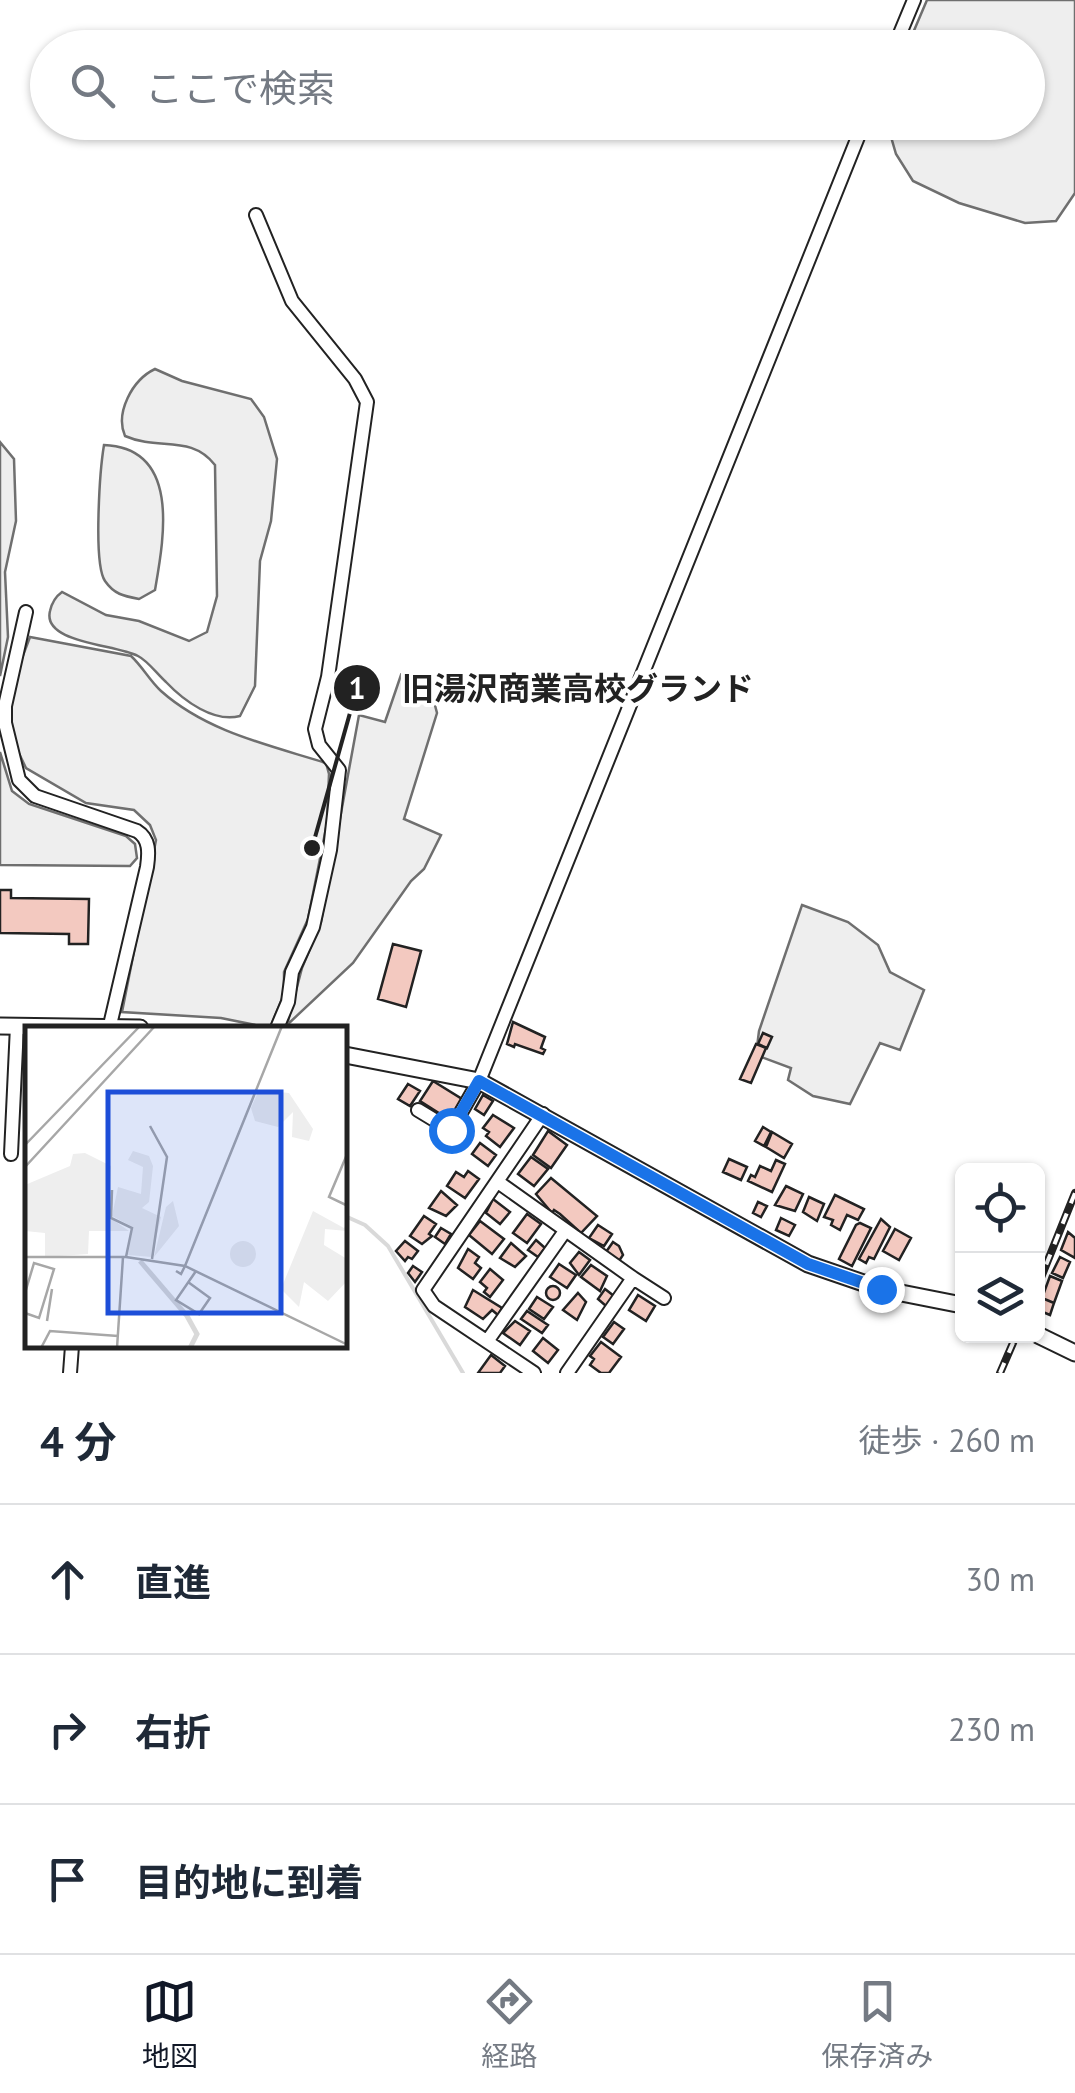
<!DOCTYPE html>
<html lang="ja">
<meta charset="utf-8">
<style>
:root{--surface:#fff;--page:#f2f2f3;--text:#1f2937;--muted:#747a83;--line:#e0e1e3;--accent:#111827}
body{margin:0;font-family:"PT Sans","Noto Sans JP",sans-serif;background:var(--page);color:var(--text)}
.controls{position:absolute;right:30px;bottom:30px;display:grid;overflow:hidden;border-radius:15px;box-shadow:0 2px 8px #0004}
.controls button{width:90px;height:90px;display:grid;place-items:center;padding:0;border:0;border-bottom:2px solid var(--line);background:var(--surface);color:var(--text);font:50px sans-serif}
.stop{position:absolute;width:30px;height:30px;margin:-22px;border:8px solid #1a73e8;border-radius:50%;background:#fff}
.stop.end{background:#1a73e8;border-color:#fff;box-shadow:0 2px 10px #0008}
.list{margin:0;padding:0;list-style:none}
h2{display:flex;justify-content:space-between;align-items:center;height:130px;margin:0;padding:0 40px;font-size:42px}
h2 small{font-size:32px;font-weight:400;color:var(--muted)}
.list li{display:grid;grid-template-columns:65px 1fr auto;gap:30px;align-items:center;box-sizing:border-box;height:150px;padding:0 40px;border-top:2px solid var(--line)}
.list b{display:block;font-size:38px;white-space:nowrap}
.list em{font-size:32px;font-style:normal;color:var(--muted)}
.icon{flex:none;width:55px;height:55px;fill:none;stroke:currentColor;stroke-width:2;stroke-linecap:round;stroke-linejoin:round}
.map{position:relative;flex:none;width:1075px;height:1373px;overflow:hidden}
.search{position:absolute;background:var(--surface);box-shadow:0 2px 8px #0004;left:30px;right:30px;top:30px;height:110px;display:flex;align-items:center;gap:25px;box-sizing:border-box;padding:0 35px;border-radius:55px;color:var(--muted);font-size:38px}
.sheet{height:580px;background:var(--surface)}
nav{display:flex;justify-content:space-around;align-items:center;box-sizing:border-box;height:140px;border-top:2px solid var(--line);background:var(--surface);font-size:28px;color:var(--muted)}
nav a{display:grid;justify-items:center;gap:5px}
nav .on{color:var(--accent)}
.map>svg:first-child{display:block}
</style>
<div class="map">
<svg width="1075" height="1373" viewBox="0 0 1075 1373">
<rect width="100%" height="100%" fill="#fff"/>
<path fill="#eee" stroke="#6f6f6f" stroke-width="2.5" d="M 927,0 L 1075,0 L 1075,193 L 1056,221 L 1025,223 L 959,203 L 913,181 L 896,154 L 887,123 L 1028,122 L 1028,48 L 907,47 Z
M 155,369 L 182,381 L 251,399 L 264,417 L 277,459 L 271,521 L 260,561 L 255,686 L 240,716 C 214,723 184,701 166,682 C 157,674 148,661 138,656 C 114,644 42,643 50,611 C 52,602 55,597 62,592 L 106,615 L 139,621 L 189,641 L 207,632 L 217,596 L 215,465 C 191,434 159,451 125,436 C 115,413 132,380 155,369 Z
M 0,442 L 14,459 L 16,521 L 5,572 L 8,637 L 0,676 Z
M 104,445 C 181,448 164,538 155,590 L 139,599 C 123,596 114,594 105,581 C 93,563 100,469 104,445 Z
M 30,637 L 131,656 C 142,666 150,681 161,691 C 207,732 269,745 326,763 L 329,774 L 327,823 L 308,919 L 284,972 L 284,994 L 270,1028 L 221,1018 L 122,1012 L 156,840 L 150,825 L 134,810 L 86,803 L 26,768 L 12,739 L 11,687 Z
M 401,675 L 432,694 L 437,713 L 404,819 L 441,835 L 424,869 L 411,881 L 353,963 L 287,1025 L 302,968 L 321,922 L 359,715 L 385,722 Z
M 0,752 L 12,791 L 29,804 L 126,836 L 135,844 L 137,858 L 130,866 L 0,865 Z
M 802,905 L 848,922 L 878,945 L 890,972 L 924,990 L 900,1050 L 880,1043 L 850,1104 L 813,1096 L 788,1080 L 791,1068 L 756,1055 L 759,1031 Z"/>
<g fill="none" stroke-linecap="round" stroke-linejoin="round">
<path stroke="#d9d9d9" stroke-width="4" d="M 345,1216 L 365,1225 L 388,1246 L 463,1373"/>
</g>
<path fill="#f3c9c0" stroke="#222" stroke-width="2.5" d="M 0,890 L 11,890 L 11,898 L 89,899 L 88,944 L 69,944 L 69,934 L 0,933 Z
M 393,944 L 421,951 L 406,1007 L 378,999 Z
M 513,1022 L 545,1037 L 541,1048 L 545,1050 L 543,1054 L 515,1044 L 514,1047 L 507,1044 Z
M 763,1033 L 772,1037 L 767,1048 L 758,1044 Z
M 756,1044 L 766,1048 L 751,1083 L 740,1079 Z
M 433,1081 L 462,1099 L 451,1116 L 444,1112 L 442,1115 L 420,1101 Z
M 408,1084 L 420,1091 L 410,1106 L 398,1099 Z
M 483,1095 L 493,1101 L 484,1115 L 475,1109 Z
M 493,1115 L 514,1128 L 500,1147 L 486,1136 L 489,1132 L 483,1128 Z
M 763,1127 L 771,1132 L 764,1146 L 755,1141 Z
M 548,1131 L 567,1145 L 551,1168 L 533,1155 Z
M 772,1132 L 792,1144 L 784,1158 L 766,1147 Z
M 480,1143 L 496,1155 L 488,1166 L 472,1154 Z
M 531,1157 L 548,1169 L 534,1186 L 518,1174 Z
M 729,1159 L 747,1167 L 741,1180 L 723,1172 Z
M 776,1160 L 785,1164 L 772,1192 L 748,1181 L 751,1175 L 755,1177 L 760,1166 L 771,1171 Z
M 468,1171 L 479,1179 L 465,1198 L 447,1186 L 456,1172 L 464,1177 Z
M 551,1178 L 597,1216 L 581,1233 L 560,1214 L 554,1210 L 552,1213 L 536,1194 Z
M 786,1186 L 803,1194 L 795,1211 L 775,1205 Z
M 441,1191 L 457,1205 L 446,1216 L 429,1208 Z
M 835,1195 L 864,1209 L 858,1220 L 847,1215 L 840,1230 L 831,1225 L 833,1220 L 824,1217 Z
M 809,1197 L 824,1204 L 817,1221 L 803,1212 Z
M 493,1199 L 510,1212 L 500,1224 L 486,1213 Z
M 758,1202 L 767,1206 L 761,1217 L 753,1213 Z
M 527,1214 L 541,1224 L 527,1243 L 513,1233 Z
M 424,1216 L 436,1224 L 429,1234 L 432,1236 L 422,1244 L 410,1236 Z
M 781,1218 L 795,1225 L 789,1236 L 776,1230 Z
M 881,1219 L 890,1227 L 874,1259 L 869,1257 L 866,1263 L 859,1259 Z
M 480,1221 L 504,1239 L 492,1254 L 469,1235 Z
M 860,1223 L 871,1228 L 852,1266 L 839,1259 L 856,1225 Z
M 598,1225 L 612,1234 L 604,1246 L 589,1238 Z
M 441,1228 L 451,1234 L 445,1244 L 435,1237 Z
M 895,1229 L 911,1238 L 899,1260 L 883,1251 Z
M 1068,1232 L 1075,1238 L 1075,1258 L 1061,1250 Z
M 536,1240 L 545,1248 L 538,1257 L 528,1250 Z
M 405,1241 L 418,1251 L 412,1259 L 408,1257 L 405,1261 L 396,1251 Z
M 613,1242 L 619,1246 L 623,1255 L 619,1261 L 606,1252 Z
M 511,1243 L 526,1256 L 515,1267 L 500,1258 Z
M 468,1249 L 479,1257 L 475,1263 L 481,1268 L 473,1279 L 458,1268 Z
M 579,1252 L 590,1260 L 579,1275 L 570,1263 Z
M 1060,1257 L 1070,1262 L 1063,1278 L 1052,1273 Z
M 559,1264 L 576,1275 L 567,1288 L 550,1277 Z
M 591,1265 L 607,1276 L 600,1291 L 581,1277 Z
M 413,1266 L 422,1272 L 415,1282 L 408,1273 Z
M 490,1269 L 503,1280 L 490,1297 L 484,1292 L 487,1288 L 480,1282 Z
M 1050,1276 L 1062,1281 L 1054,1303 L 1042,1298 Z
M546 1293a7 7 0 1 1 14 0a7 7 0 1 1-14 0Z
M 605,1289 L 614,1296 L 606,1306 L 598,1299 Z
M 473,1290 L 502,1308 L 498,1315 L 492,1310 L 483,1319 L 465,1307 Z
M 578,1293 L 586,1302 L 577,1320 L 563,1310 Z
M 638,1295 L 655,1306 L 646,1321 L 629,1310 Z
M 537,1297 L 553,1307 L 544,1319 L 529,1309 Z
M 1042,1298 L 1054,1303 L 1050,1315 L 1038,1310 Z
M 527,1311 L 548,1325 L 542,1333 L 521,1319 Z
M 515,1321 L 530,1331 L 520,1345 L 503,1333 Z
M 614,1322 L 624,1329 L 613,1344 L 603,1337 Z
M 543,1338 L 558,1350 L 548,1363 L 533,1351 Z
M 601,1342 L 621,1357 L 609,1373 L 601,1373 L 590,1365 L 594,1359 L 590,1356 Z
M 491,1355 L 505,1366 L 500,1373 L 478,1373 Z"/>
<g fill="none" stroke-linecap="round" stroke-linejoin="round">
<defs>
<path id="minor" d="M 894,48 L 914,0
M 256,215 L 292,301 L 355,379 L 367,402 L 328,677 L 315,729 L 319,745 L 339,770 L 330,850 L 313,927 L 292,972 L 288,1002 L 277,1028
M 26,612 L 5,706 L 5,723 L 19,780 L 35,796 L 137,831 C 150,839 149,853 147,867 L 110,1025
M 418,1110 L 451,1130 L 479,1081 L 864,122
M 11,1154 L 17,1026
M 498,1182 L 633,1278 L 567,1373
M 633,1278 L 664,1298
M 488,1340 L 565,1231
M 70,1373 L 72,1346
M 534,1373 L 434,1306 L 423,1290 L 543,1114"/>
<path id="tertiary" d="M 0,1026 L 140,1028
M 345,1055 L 479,1081 L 808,1264 L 881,1289 L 962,1305
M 1038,1335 L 1075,1353"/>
</defs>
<use href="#minor" stroke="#222" stroke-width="16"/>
<use href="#tertiary" stroke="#222" stroke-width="19"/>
<use href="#minor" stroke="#fff" stroke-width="12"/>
<use href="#tertiary" stroke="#fff" stroke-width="15"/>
<defs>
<path id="rail" d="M 1038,1285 L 1075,1193
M 1000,1373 L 1016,1336"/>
</defs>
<use href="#rail" stroke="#222" stroke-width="8"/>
<use href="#rail" stroke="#fff" stroke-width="4" stroke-dasharray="11" stroke-linecap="butt"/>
</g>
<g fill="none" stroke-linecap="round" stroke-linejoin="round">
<path stroke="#1a73e8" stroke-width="12" d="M 451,1130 L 479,1081 L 808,1264 L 881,1289"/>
</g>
<g transform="translate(25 1026)">
<rect width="322" height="322" fill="#fff"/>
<path d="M 234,64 L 264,67 L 288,103 L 284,115 L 267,111 L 268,86 L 253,101 L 230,95 L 226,82 ZM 108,125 L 124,130 L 128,140 L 124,176 L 117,182 L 136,191 L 127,231 L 103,229 L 108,201 L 87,190 L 93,161 L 116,168 L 118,141 L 103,134 ZM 60,127 L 86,140 L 84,191 L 104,205 L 64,205 L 63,228 L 20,231 L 20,207 L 0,205 L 0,159 L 45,140 L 48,128 ZM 148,175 L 154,200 L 129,231 L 141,181 ZM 288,185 L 319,202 L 322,197 L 322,205 L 300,203 L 299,219 L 322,233 L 322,255 L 303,275 L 279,256 L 274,281 L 256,263 ZM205 228a13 13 0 1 1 26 0a13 13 0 1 1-26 0Z" fill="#eee"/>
<path fill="none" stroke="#d9d9d9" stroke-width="5" d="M 115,235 L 162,290 L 172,308 L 165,322"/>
<path fill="none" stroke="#a7a7a7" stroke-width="2.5" d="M 125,100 L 142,131 L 127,233M 0,119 L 115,0M 323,126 L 304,171 L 323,180M 0,141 L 130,0M 87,164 L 86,192 L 107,202 L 101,231M 0,231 L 101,231 L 160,240 L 323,319M 151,245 L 156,248 L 160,240 L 257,0M 163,256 L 185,272 L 174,288 L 151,274 L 171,245M 0,267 L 9,237 L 29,243 L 14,292 L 0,287M 22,295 L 27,263M 16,322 L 25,305 L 93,310M 92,322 L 98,231"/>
<path fill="#1d4ed8" fill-opacity="0.15" stroke="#1d4ed8" stroke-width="5" d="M 83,66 L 256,66 L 256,287 L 83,287 Z"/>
<rect width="322" height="322" fill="none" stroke="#222" stroke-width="5"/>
</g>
<path fill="none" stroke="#222" stroke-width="4" d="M312 848L357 688"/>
<g fill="#222" stroke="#fff" stroke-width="4">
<circle cx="312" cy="848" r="10"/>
<circle cx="357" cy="688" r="25"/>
</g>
<g font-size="30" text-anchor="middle" font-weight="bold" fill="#fff">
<text x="357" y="699">1</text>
</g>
<g font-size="32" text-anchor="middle" font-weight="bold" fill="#222" stroke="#fff" stroke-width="8" stroke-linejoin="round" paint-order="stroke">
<text x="578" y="700">旧湯沢商業高校グランド</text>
</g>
</svg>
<div class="controls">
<button><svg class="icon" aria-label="locate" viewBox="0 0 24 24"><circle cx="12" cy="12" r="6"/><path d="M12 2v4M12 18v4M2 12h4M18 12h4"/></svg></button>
<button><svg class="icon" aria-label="layers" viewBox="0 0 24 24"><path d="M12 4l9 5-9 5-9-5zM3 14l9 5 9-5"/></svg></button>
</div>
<div class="stop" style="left:451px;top:1130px"></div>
<div class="stop end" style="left:881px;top:1289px"></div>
<div class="search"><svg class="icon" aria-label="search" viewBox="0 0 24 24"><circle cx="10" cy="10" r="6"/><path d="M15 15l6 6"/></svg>ここで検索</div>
</div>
<section class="sheet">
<h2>4 分<small>徒歩 · 260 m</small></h2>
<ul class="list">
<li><svg class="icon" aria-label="ahead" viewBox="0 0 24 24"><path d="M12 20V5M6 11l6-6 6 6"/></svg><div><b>直進</b></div><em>30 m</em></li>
<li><svg class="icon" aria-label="right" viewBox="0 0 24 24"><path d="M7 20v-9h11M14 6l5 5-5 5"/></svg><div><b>右折</b></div><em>230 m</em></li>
<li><svg class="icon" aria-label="arrive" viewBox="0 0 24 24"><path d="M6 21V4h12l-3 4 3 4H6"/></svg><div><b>目的地に到着</b></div></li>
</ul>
</section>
<nav>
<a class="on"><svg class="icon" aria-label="map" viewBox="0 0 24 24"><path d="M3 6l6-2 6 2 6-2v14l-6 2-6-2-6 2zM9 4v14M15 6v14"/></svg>地図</a>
<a><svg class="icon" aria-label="directions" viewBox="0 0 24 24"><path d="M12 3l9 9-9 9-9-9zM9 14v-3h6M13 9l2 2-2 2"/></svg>経路</a>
<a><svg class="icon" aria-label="saved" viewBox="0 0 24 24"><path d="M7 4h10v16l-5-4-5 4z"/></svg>保存済み</a>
</nav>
